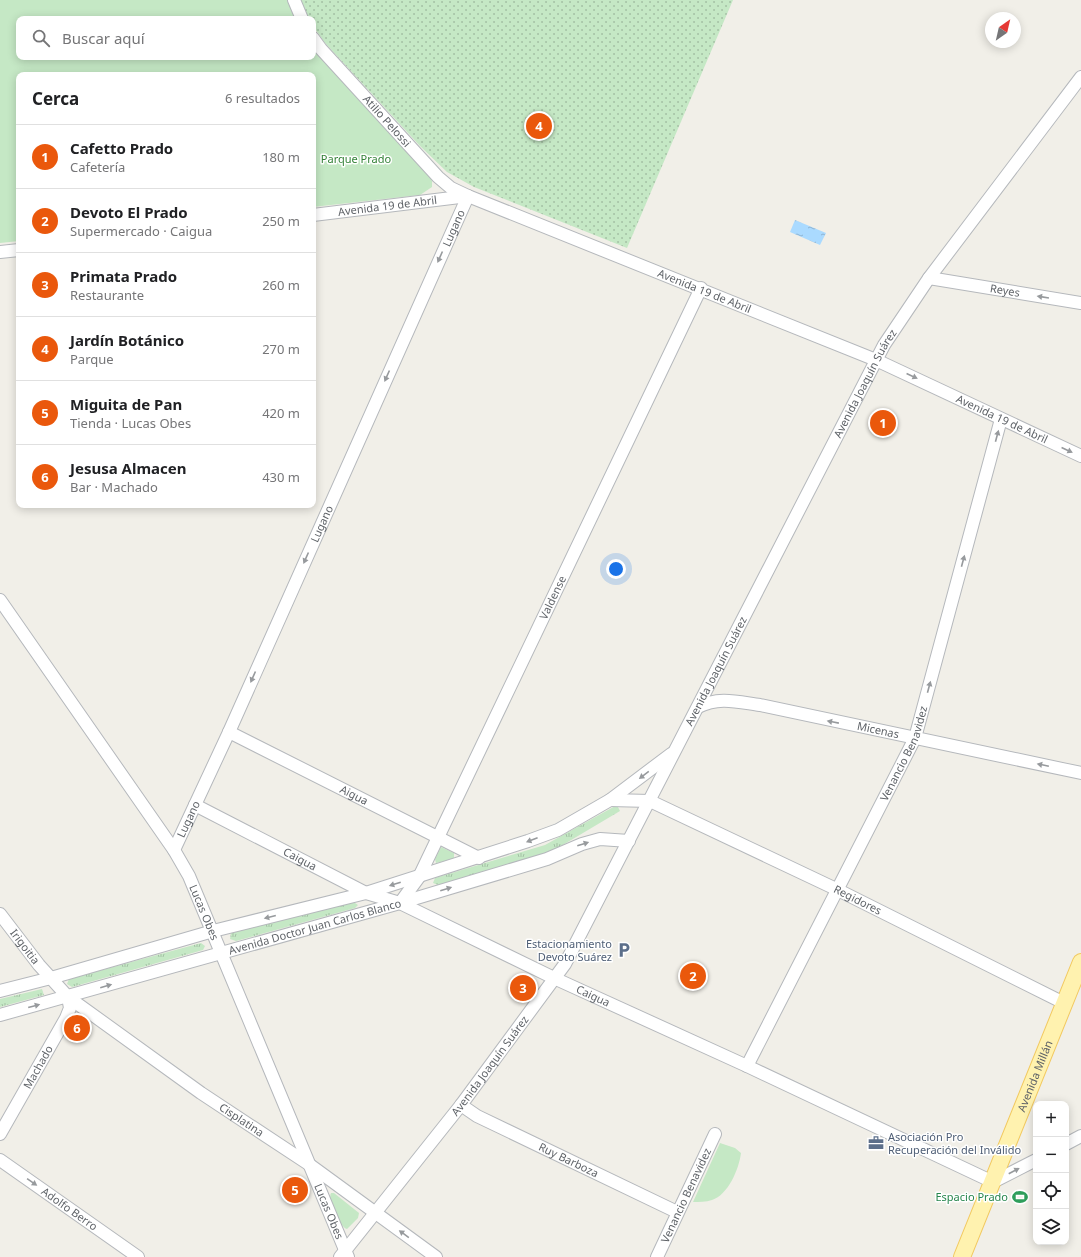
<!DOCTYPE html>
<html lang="es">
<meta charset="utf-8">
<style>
:root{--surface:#fff;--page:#f2f2f2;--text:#202124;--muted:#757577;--line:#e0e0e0;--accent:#ea580c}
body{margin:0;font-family:"Noto Sans",sans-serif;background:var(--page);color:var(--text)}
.controls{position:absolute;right:12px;bottom:12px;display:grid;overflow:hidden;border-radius:8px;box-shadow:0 2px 10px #0003}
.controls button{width:36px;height:36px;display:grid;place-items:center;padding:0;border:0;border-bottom:1px solid var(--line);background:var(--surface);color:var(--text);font:20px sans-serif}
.compass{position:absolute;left:985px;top:12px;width:36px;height:36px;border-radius:50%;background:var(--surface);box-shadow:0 2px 10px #0003;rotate:34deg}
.you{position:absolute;left:616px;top:569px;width:14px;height:14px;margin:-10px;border:3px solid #fff;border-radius:50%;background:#1a73e8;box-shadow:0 0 0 6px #1a73e833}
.badge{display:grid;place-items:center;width:26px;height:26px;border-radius:50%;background:var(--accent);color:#fff;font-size:13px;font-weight:700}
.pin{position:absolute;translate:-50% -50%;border:2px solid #fff;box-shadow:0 1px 4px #0006}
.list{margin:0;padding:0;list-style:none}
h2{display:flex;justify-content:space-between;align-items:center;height:52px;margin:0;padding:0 16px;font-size:17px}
h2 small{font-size:13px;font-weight:400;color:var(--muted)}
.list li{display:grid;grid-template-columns:26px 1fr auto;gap:12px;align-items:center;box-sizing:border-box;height:64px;padding:0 16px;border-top:1px solid var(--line)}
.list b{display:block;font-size:15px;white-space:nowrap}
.list p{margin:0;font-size:13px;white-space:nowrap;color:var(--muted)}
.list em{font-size:13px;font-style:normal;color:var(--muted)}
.icon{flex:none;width:22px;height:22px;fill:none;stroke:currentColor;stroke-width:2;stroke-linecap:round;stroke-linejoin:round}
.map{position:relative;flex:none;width:1081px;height:1257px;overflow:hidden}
.search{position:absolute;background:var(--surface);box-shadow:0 2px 10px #0003;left:16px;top:16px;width:300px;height:44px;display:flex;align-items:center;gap:10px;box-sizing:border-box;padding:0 14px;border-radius:8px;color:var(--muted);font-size:15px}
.panel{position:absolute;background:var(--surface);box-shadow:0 2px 10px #0003;left:16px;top:72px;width:300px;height:436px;border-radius:8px}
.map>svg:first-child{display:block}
</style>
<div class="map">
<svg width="1081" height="1257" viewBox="0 0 1081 1257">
<defs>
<pattern id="grass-tufts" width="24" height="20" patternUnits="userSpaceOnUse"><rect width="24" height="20" fill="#c5e8c5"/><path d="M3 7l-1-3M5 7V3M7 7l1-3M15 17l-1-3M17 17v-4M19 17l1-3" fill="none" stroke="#a3c0a4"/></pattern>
<pattern id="garden-dots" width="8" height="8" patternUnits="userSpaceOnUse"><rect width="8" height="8" fill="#c5e8c5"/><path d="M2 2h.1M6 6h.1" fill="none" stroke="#a3c0a4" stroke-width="1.8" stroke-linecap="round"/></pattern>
<pattern id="water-ripples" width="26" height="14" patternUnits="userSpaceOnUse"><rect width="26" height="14" fill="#aadaff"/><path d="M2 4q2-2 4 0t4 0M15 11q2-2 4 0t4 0" fill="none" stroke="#8eb4d2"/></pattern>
</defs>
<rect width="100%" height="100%" fill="#f1efe8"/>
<path fill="url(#grass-tufts)" d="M 617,805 L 620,811 L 551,852 L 438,885 L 433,883 L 435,878 L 545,845 Z
M 352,901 L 358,905 L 355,908 L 236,941 L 230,939 L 231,933 Z
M 201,943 L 205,946 L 203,950 L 72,987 L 67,984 L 69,979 Z
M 42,989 L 44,995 L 0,1007 L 0,999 Z"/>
<path fill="#c5e8c5" d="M 0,0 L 288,0 L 296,19 L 19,19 L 19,57 L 313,57 L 313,46 L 428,173 L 432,181 L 432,187 L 420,195 L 313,207 L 313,75 L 19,75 L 19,241 L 0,243 Z
M 441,847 L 454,853 L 454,859 L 436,863 L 435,859 Z
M 720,1143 L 735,1148 L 741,1153 C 739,1169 728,1195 712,1200 C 706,1202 699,1202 693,1202 Z
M 331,1193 L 334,1193 L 359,1213 L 358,1218 L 347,1229 C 339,1226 327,1201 331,1193 Z"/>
<path fill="url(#garden-dots)" d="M 300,0 L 733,0 L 627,248 L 474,187 L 447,172 L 420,146 L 325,43 L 313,26 L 313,19 L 308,19 Z"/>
<path fill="url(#water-ripples)" d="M 795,220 L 826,233 L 820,245 L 790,232 Z"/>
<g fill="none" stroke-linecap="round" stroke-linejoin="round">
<defs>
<g id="minor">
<path d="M 294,0 L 302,19"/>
<path id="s1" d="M 313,215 L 468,196 L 876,360 L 1081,456"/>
<path d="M 0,252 L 19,250"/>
<path id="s2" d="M 929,278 L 1081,303"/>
<path id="s3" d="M 0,600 L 174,850 L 189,876 L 348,1257"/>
<path id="s4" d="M 698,707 C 719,696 738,702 760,705 L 1081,773"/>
<path id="s5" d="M 229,732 L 479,858"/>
<path id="s6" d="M 610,800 L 650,801 L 836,889 L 1064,1003"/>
<path id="s7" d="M 195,805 L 366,893 L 400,903 L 556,979 L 747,1066 L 993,1182 L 1036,1160"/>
<path id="s8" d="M 174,850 L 229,732 L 468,196 L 451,188 L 438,177 L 321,49 L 313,38"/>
<path id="s9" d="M 400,903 L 419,877 L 701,288"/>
<path id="s10" d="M 0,914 L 39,965 L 68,997 L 201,1093 L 310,1165 L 436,1257"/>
<path d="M 0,991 L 51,978 L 213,931 L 366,893 L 528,841 L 558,830 L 610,800 L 671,754"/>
<path id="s11" d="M 0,1015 L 400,903 L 547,859 L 582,844 L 600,839 L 629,841"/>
<path id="s12" d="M 747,1066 L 915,738 L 1001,419"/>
<path id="s13" d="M 461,1105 L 477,1116 L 677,1212"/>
<path id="s14" d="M 0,1134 L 66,1018 L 70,1008 L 68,997"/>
<path d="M 1066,1144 L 1081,1136"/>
<path id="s15" d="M 0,1160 L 138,1257"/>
<path id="s16" d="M 340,1257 L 461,1105 L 565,964 L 884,345 L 929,278 L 1081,77"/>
<path id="s17" d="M 657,1257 L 715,1134"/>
</g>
<g id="major">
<path id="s18" d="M 962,1257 L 1081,962"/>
</g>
</defs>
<use href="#minor" stroke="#b5b8bc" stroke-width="14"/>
<use href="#major" stroke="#f2c960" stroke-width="18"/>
<use href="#minor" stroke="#fff" stroke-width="12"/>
<use href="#major" stroke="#fff2af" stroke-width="16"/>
</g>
<defs><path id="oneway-solid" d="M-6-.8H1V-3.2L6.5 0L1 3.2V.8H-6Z"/></defs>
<g fill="#979a9d">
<use href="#oneway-solid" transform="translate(440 257) rotate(114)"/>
<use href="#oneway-solid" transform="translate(1043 297) rotate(-171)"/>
<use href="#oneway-solid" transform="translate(387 376) rotate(114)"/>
<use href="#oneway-solid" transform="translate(912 376) rotate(25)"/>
<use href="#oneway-solid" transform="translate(997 436) rotate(-75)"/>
<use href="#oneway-solid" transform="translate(1067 450) rotate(25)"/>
<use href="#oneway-solid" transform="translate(306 558) rotate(114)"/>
<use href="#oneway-solid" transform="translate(963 561) rotate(-75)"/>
<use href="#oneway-solid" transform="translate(253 677) rotate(114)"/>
<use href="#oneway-solid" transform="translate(929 687) rotate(-75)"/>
<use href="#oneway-solid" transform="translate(833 722) rotate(-169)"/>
<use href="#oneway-solid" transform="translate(1043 765) rotate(-168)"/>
<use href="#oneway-solid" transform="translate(644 775) rotate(143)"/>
<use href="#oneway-solid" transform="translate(532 840) rotate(159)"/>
<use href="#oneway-solid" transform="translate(583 844) rotate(-18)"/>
<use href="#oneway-solid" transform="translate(395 884) rotate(163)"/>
<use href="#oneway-solid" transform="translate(446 889) rotate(-17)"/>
<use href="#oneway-solid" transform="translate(270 917) rotate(166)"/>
<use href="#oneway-solid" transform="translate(106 986) rotate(-16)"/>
<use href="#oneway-solid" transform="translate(34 1006) rotate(-15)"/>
<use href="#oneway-solid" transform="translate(1014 1171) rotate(-28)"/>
<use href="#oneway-solid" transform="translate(32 1182) rotate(35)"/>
<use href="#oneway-solid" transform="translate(404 1234) rotate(-144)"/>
</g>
<defs>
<symbol id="parking-bare" viewBox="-9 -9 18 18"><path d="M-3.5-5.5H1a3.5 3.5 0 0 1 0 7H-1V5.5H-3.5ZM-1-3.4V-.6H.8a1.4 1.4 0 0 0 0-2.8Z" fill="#5c6f8a" stroke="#fff" stroke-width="2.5" paint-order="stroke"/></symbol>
<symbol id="office-bare" viewBox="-9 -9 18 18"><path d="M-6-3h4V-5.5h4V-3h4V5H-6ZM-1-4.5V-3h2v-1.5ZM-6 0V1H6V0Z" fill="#5c6f8a" stroke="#fff" stroke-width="2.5" paint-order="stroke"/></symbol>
<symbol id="stadium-bare" viewBox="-9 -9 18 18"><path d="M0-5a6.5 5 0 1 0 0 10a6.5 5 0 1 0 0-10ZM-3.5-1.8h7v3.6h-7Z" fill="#2e9e5b" stroke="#fff" stroke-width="2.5" paint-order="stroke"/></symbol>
</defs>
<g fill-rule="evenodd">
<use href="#parking-bare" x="613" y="939" width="22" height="22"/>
<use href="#office-bare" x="865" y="1132" width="22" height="22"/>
<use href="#stadium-bare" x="1009" y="1186" width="22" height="22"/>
</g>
<g text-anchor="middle" stroke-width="3" stroke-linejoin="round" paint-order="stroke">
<g font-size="11" fill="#5f6368" stroke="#fff">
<text transform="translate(387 121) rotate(48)" y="4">Atilio Pelossi</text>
<text dy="4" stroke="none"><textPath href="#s1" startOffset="75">Avenida 19 de Abril</textPath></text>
<text dy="4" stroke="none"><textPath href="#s8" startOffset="682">Lugano</textPath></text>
<text dy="4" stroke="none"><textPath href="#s1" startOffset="411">Avenida 19 de Abril</textPath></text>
<text dy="4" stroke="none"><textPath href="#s2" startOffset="77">Reyes</textPath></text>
<text dy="4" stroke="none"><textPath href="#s16" startOffset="1023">Avenida Joaquín Suárez</textPath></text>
<text dy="4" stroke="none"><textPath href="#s1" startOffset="735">Avenida 19 de Abril</textPath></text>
<text dy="4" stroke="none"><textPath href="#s8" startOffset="358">Lugano</textPath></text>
<text dy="4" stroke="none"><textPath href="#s9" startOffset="342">Valdense</textPath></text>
<text dy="4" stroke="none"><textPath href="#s16" startOffset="699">Avenida Joaquín Suárez</textPath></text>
<text dy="4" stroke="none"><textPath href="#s4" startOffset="184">Micenas</textPath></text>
<text dy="4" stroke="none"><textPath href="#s12" startOffset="350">Venancio Benavidez</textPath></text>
<text dy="4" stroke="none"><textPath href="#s5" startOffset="140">Aigua</textPath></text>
<text dy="4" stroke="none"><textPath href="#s8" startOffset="34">Lugano</textPath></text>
<text dy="4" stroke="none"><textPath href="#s7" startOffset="118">Caigua</textPath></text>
<text dy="4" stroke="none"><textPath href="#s6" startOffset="270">Regidores</textPath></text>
<text dy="4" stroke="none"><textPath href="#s3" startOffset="374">Lucas Obes</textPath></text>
<text dy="4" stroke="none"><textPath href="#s11" startOffset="327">Avenida Doctor Juan Carlos Blanco</textPath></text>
<text dy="4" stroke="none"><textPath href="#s10" startOffset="41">Irigoitia</textPath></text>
<text dy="4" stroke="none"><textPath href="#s7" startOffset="442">Caigua</textPath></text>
<text dy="4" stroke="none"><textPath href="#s16" startOffset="243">Avenida Joaquín Suárez</textPath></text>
<text dy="4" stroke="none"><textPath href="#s14" startOffset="77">Machado</textPath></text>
<text dy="4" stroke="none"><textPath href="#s18" startOffset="195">Avenida Millán</textPath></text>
<text dy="4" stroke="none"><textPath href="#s10" startOffset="320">Cisplatina</textPath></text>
<text dy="4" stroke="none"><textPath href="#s13" startOffset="121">Ruy Barboza</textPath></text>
<text dy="4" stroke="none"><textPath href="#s17" startOffset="68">Venancio Benavidez</textPath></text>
<text dy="4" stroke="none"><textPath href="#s15" startOffset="85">Adolfo Berro</textPath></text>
<text dy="4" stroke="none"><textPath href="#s3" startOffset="698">Lucas Obes</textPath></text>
</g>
<g font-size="11" fill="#348238" stroke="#fff">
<text x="356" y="163">Parque Prado</text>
</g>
<g font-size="11" fill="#4e5e75" stroke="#fff" text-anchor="end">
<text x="612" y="948">Estacionamiento<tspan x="612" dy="13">Devoto Suárez</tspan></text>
<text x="888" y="1141" text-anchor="start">Asociación Pro<tspan x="888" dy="13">Recuperación del Inválido</tspan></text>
</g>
<g font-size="11" fill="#27864d" stroke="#fff" text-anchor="end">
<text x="1008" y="1201">Espacio Prado</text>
</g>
</g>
</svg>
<div class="controls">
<button>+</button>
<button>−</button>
<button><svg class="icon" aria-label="locate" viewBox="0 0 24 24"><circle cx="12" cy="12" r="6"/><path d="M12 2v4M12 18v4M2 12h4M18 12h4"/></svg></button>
<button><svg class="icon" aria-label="layers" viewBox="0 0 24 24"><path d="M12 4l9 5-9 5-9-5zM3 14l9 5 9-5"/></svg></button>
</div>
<svg class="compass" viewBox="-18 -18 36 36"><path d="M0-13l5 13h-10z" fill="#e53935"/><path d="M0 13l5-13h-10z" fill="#757577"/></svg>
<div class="you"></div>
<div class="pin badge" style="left:883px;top:423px">1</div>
<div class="pin badge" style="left:693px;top:976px">2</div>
<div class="pin badge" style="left:523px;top:988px">3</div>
<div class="pin badge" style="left:539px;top:126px">4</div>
<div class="pin badge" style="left:295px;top:1190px">5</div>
<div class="pin badge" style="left:77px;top:1028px">6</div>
<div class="search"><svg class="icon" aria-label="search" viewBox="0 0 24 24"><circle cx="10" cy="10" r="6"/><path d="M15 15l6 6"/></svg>Buscar aquí</div>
<section class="panel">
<h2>Cerca<small>6 resultados</small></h2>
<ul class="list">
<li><span class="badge">1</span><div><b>Cafetto Prado</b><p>Cafetería</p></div><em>180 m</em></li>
<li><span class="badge">2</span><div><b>Devoto El Prado</b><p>Supermercado · Caigua</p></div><em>250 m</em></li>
<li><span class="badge">3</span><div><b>Primata Prado</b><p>Restaurante</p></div><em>260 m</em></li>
<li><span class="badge">4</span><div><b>Jardín Botánico</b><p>Parque</p></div><em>270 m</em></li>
<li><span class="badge">5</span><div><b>Miguita de Pan</b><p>Tienda · Lucas Obes</p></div><em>420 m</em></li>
<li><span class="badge">6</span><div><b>Jesusa Almacen</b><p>Bar · Machado</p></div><em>430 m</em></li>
</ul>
</section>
</div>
